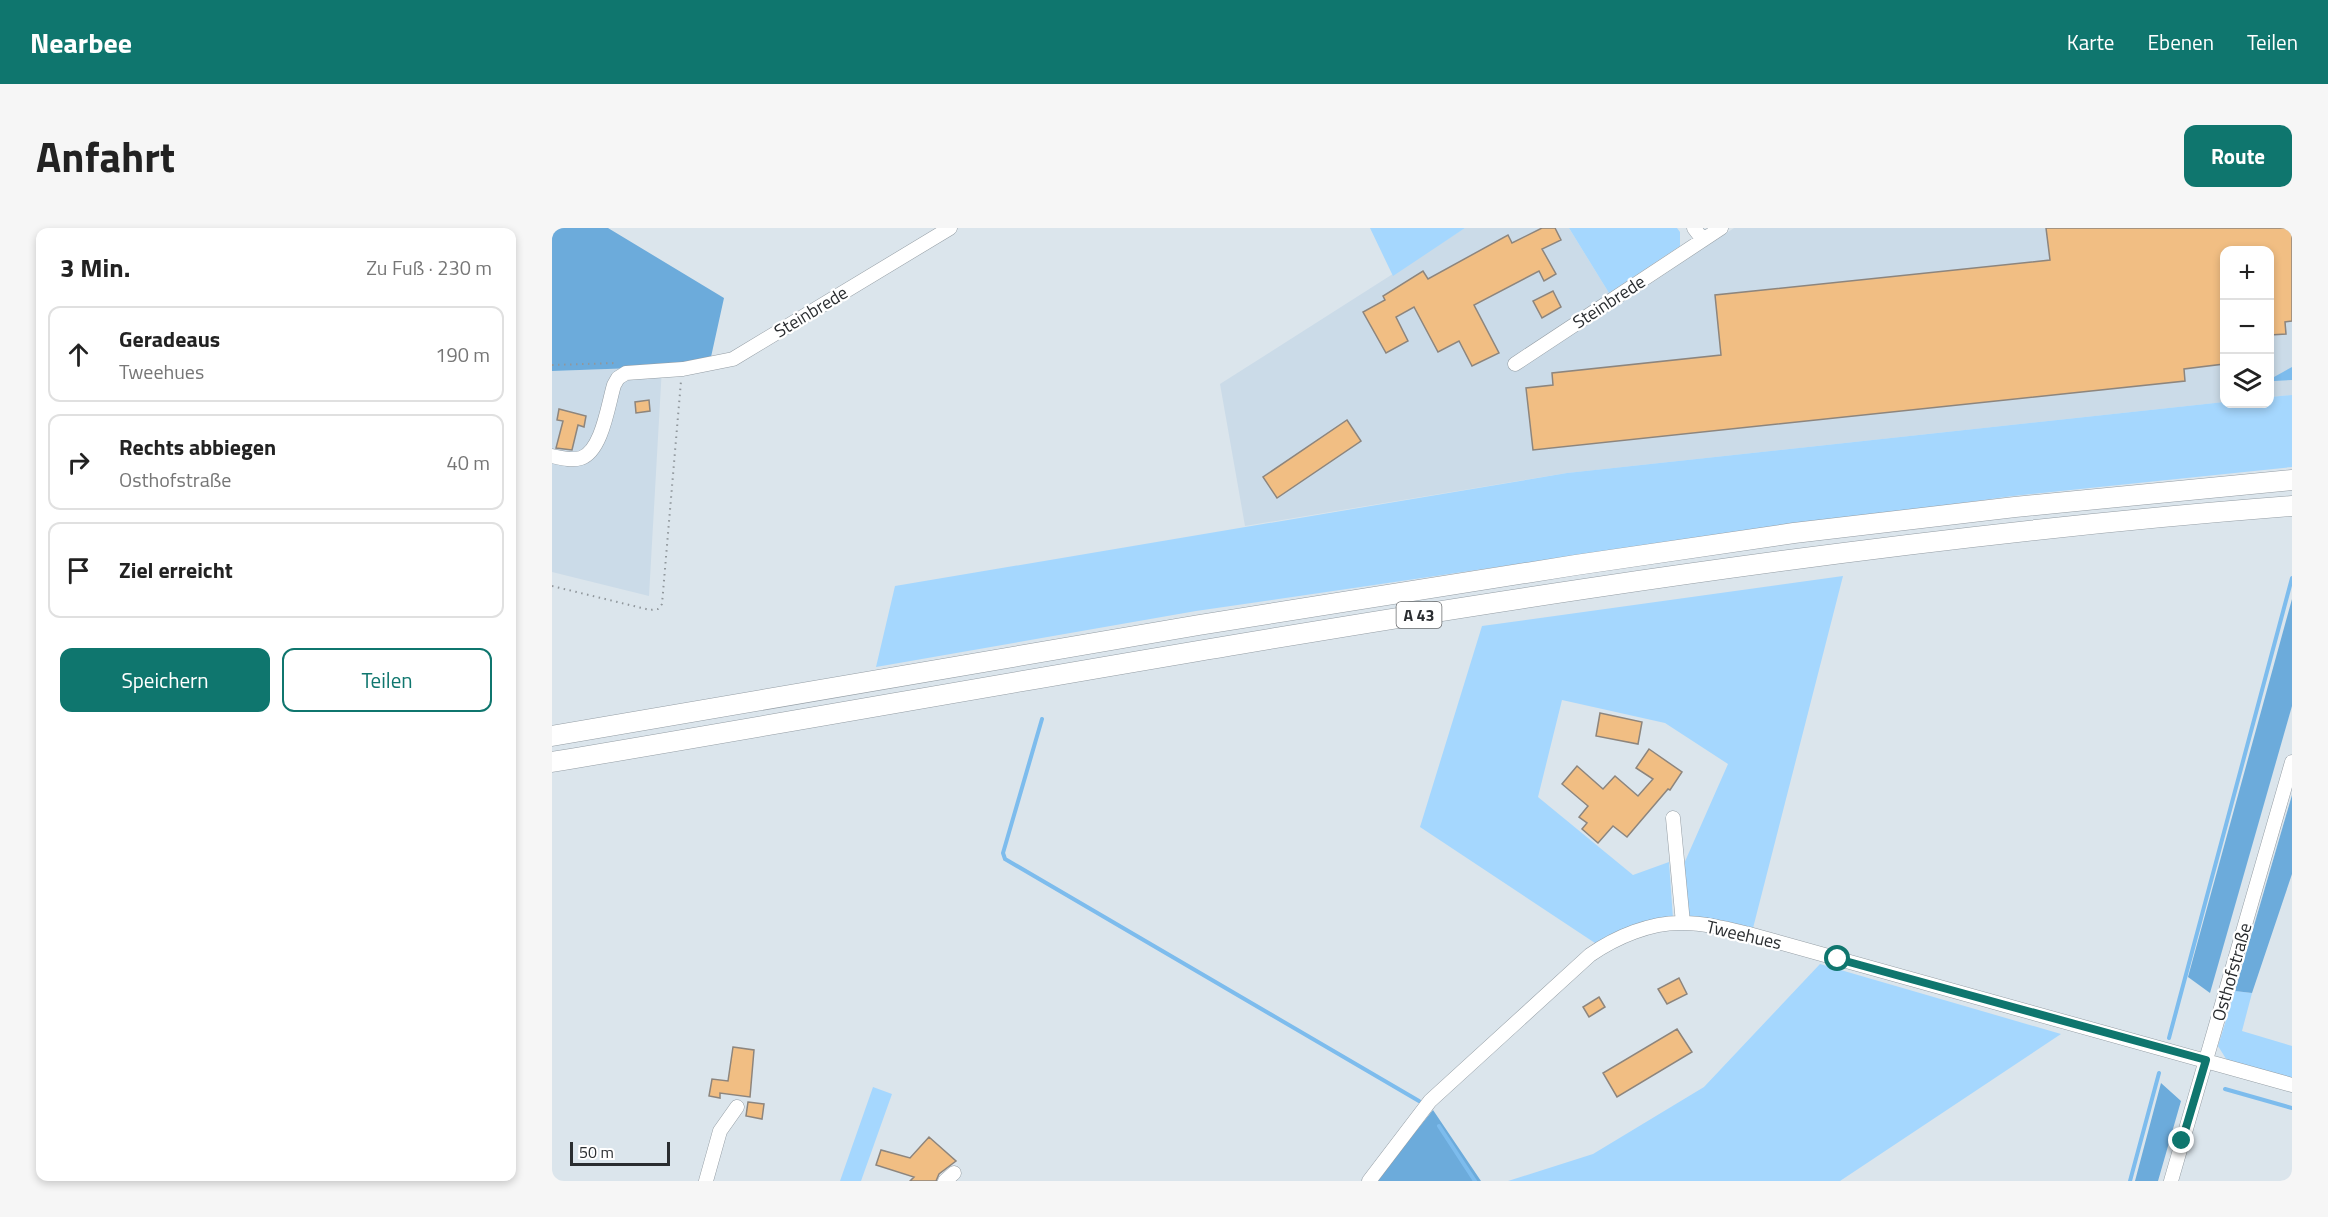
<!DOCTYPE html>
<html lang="de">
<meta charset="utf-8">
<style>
:root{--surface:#fff;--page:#f6f6f6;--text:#222;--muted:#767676;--line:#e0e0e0;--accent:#0f766e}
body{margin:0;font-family:"Titillium Web",sans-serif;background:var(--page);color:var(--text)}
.controls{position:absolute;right:18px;top:18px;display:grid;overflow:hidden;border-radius:12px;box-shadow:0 3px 9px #0003}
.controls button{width:54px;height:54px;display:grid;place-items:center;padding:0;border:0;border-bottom:2px solid var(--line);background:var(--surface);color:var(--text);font:30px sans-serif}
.scale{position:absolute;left:18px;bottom:15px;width:100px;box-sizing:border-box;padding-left:6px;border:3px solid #2a2d30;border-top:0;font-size:16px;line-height:21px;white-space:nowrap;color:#2a2d30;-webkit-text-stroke:4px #fff;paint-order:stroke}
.stop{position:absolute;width:18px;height:18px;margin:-14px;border:4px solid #0f766e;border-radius:50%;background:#fff}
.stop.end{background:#0f766e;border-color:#fff;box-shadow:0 2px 6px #0008}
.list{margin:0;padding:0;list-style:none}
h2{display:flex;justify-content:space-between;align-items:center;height:78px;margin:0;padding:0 24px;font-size:26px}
h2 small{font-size:20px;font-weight:400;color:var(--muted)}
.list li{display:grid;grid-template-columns:39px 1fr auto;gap:18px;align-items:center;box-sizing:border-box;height:96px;margin:0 12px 12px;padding:0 12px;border:2px solid var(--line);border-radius:12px}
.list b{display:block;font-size:22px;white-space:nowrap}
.list p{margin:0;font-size:20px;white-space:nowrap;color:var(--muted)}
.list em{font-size:20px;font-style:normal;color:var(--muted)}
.actions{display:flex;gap:12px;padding:18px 24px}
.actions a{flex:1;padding:14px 0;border:2px solid var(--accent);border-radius:12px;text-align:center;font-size:21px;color:var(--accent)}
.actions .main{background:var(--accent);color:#fff}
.icon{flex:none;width:33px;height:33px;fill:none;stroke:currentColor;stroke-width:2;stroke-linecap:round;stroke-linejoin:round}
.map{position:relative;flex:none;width:1740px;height:953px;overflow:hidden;border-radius:12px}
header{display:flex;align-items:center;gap:36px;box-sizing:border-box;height:84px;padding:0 30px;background:var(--accent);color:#fff}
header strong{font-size:28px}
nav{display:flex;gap:33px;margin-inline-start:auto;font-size:21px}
.intro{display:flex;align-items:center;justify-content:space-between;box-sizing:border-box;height:144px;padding:0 36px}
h1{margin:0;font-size:42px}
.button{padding:15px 27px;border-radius:12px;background:var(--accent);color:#fff;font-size:21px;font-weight:700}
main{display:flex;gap:36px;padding:0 36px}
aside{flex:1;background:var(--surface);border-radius:12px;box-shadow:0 3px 9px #0003}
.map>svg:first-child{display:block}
</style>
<header>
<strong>Nearbee</strong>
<nav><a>Karte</a><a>Ebenen</a><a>Teilen</a></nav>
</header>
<div class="intro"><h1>Anfahrt</h1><a class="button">Route</a></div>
<main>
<aside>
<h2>3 Min.<small>Zu Fuß · 230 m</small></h2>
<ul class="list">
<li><svg class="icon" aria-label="ahead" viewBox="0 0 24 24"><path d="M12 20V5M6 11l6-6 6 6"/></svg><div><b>Geradeaus</b><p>Tweehues</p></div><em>190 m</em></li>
<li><svg class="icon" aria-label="right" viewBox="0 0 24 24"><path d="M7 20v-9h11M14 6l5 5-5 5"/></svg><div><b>Rechts abbiegen</b><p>Osthofstraße</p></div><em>40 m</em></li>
<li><svg class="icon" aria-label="arrive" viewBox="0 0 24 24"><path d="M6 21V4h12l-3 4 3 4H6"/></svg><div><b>Ziel erreicht</b></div></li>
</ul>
<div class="actions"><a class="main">Speichern</a><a>Teilen</a></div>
</aside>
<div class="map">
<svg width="1740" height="953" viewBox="0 0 1740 953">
<rect width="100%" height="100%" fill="#dbe5ec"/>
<path fill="#cbdbe8" d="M 913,0 L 1017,0 L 1065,78 L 1182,0 L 1740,0 L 1740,167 L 1718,169 L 1718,22 L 1672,22 L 1672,174 L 1015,245 L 693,298 L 668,156 Z
M 110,139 L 97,368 L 0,344 L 0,143 Z"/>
<path fill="#a5d7fe" d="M 818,0 L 913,0 L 841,48 Z
M 1017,0 L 1125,0 L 1128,4 L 1128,18 L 1057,65 Z
M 1740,167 L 1740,239 L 1461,268 L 1021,328 L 644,383 L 324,439 L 343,358 L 1015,245 L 1672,174 L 1672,176 L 1718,176 L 1718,169 Z
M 1291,348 L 1200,704 L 1137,689 L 1131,638 L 1176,536 L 1113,495 L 1010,472 L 986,569 L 1081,647 L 1117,634 L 1121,691 L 1046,717 L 868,599 L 930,398 Z
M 1268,736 L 1509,806 L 1288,953 L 956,953 L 1041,926 L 1152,859 Z
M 1683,763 L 1700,765 L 1690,803 L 1740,818 L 1740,851 L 1676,834 L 1666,818 Z
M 321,859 L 340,866 L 309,953 L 288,953 Z"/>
<path fill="#6cabdb" d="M 0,0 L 56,0 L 172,70 L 159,129 L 110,139 L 0,143 Z
M 1740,371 L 1740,478 L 1658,765 L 1636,749 Z
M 1740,567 L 1740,646 L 1700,765 L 1683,763 Z
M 1609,855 L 1629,873 L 1606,953 L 1583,953 Z
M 881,882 L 929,953 L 824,953 Z"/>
<path fill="#7dbced" d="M 1740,139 L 1740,152 L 1722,153 L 1722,149 Z"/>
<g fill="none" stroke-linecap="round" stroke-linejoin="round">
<path stroke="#7dbced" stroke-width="4" d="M 490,491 L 451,625 L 453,631 L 867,873
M 1617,810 L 1740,350
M 1673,861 L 1740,880
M 887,898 L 923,953
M 1578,953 L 1607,845"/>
</g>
<path fill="#f1be83" stroke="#8d857d" stroke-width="1.5" d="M 990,0 L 1003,0 L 1009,12 L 990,21 L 1004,46 L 992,53 L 987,43 L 922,77 L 947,125 L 920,138 L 907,113 L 886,124 L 862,79 L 844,89 L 856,113 L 834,125 L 811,84 L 833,72 L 831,68 L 871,43 L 876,51 L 956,7 L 960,15 Z
M 1494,0 L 1740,0 L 1740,93 L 1733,94 L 1734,106 L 1718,107 L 1718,22 L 1672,22 L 1672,136 L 1632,141 L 1633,153 L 981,222 L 974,160 L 1001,157 L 1000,145 L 1169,127 L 1163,67 L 1498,32 Z
M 1001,63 L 1009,79 L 990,90 L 981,73 Z
M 97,172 L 98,183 L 84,185 L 83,174 Z
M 7,181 L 34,188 L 32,199 L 26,197 L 20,222 L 4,220 L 11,193 L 5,192 Z
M 795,192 L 809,213 L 725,270 L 711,249 Z
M 1048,485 L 1090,494 L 1086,516 L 1044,508 Z
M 1097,521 L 1130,544 L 1118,562 L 1116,561 L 1075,609 L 1061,598 L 1046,615 L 1030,601 L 1035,595 L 1027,589 L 1036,578 L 1010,556 L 1025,538 L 1051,561 L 1063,548 L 1086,568 L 1101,551 L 1084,540 Z
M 1127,750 L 1135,766 L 1115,776 L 1106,761 Z
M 1047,769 L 1053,779 L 1037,789 L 1031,779 Z
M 1125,801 L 1140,824 L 1065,869 L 1051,845 Z
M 181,819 L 202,822 L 198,869 L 168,865 L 168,870 L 157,868 L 160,851 L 176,853 Z
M 196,874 L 212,876 L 210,891 L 194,888 Z
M 377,909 L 404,933 L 387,946 L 384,953 L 358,953 L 362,949 L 324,937 L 329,922 L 358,930 Z"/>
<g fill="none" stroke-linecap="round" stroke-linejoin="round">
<defs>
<path id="minor" d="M 1142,0 L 1151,12
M 963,136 L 1169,0
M 0,228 C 9,230 20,233 29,230 C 50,223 56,177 62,157 L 66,150 L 74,145 L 131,141 L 181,131 L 398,0
M 1121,590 L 1131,695
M 154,953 L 168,903 L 185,879
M 393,953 L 402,945
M 817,953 L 878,873 L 1038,727 C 1064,709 1099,694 1131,695 C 1153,695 1176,701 1197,706 L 1740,857
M 1619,953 L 1740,534"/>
<path id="highway" d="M 0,508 L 647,397 L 1024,337 L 1242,305 L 1463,279 L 1740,252
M 0,534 C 578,437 1155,323 1740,278"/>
</defs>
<use href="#minor" stroke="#949da4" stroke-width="15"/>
<use href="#highway" stroke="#949da4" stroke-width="21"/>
<path stroke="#90979c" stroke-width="2" stroke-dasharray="1.5 4.5" stroke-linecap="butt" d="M 0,137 L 64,135
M 0,358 L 98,382 L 106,381 L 110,376 L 129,153"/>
<use href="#minor" stroke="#fff" stroke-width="14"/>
<use href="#highway" stroke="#fff" stroke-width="20"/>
</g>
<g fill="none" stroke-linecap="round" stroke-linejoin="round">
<path stroke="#0f766e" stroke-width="8" d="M 1286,731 L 1654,832 L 1630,913"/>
</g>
<g text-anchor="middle" stroke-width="4.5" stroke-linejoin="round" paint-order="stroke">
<rect fill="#fff" stroke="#6a6c6e" stroke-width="1.5" x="844.5" y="374" width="45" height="26" rx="4.5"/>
<g font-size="16" font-weight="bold" fill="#2a2d30">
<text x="867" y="393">A 43</text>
</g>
<g font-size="18" fill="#2a2d30" stroke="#fff">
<text transform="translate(1057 74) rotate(-33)" y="6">Steinbrede</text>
<text transform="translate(259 84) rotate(-31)" y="6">Steinbrede</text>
<text transform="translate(1192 707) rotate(13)" y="6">Tweehues</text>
<text transform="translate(1680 744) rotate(-74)" y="6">Osthofstraße</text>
</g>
</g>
</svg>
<div class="controls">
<button>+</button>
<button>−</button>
<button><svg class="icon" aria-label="layers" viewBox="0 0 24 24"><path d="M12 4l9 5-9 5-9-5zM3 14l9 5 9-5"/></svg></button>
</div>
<div class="scale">50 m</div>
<div class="stop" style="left:1286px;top:731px"></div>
<div class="stop end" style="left:1630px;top:913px"></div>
</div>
</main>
